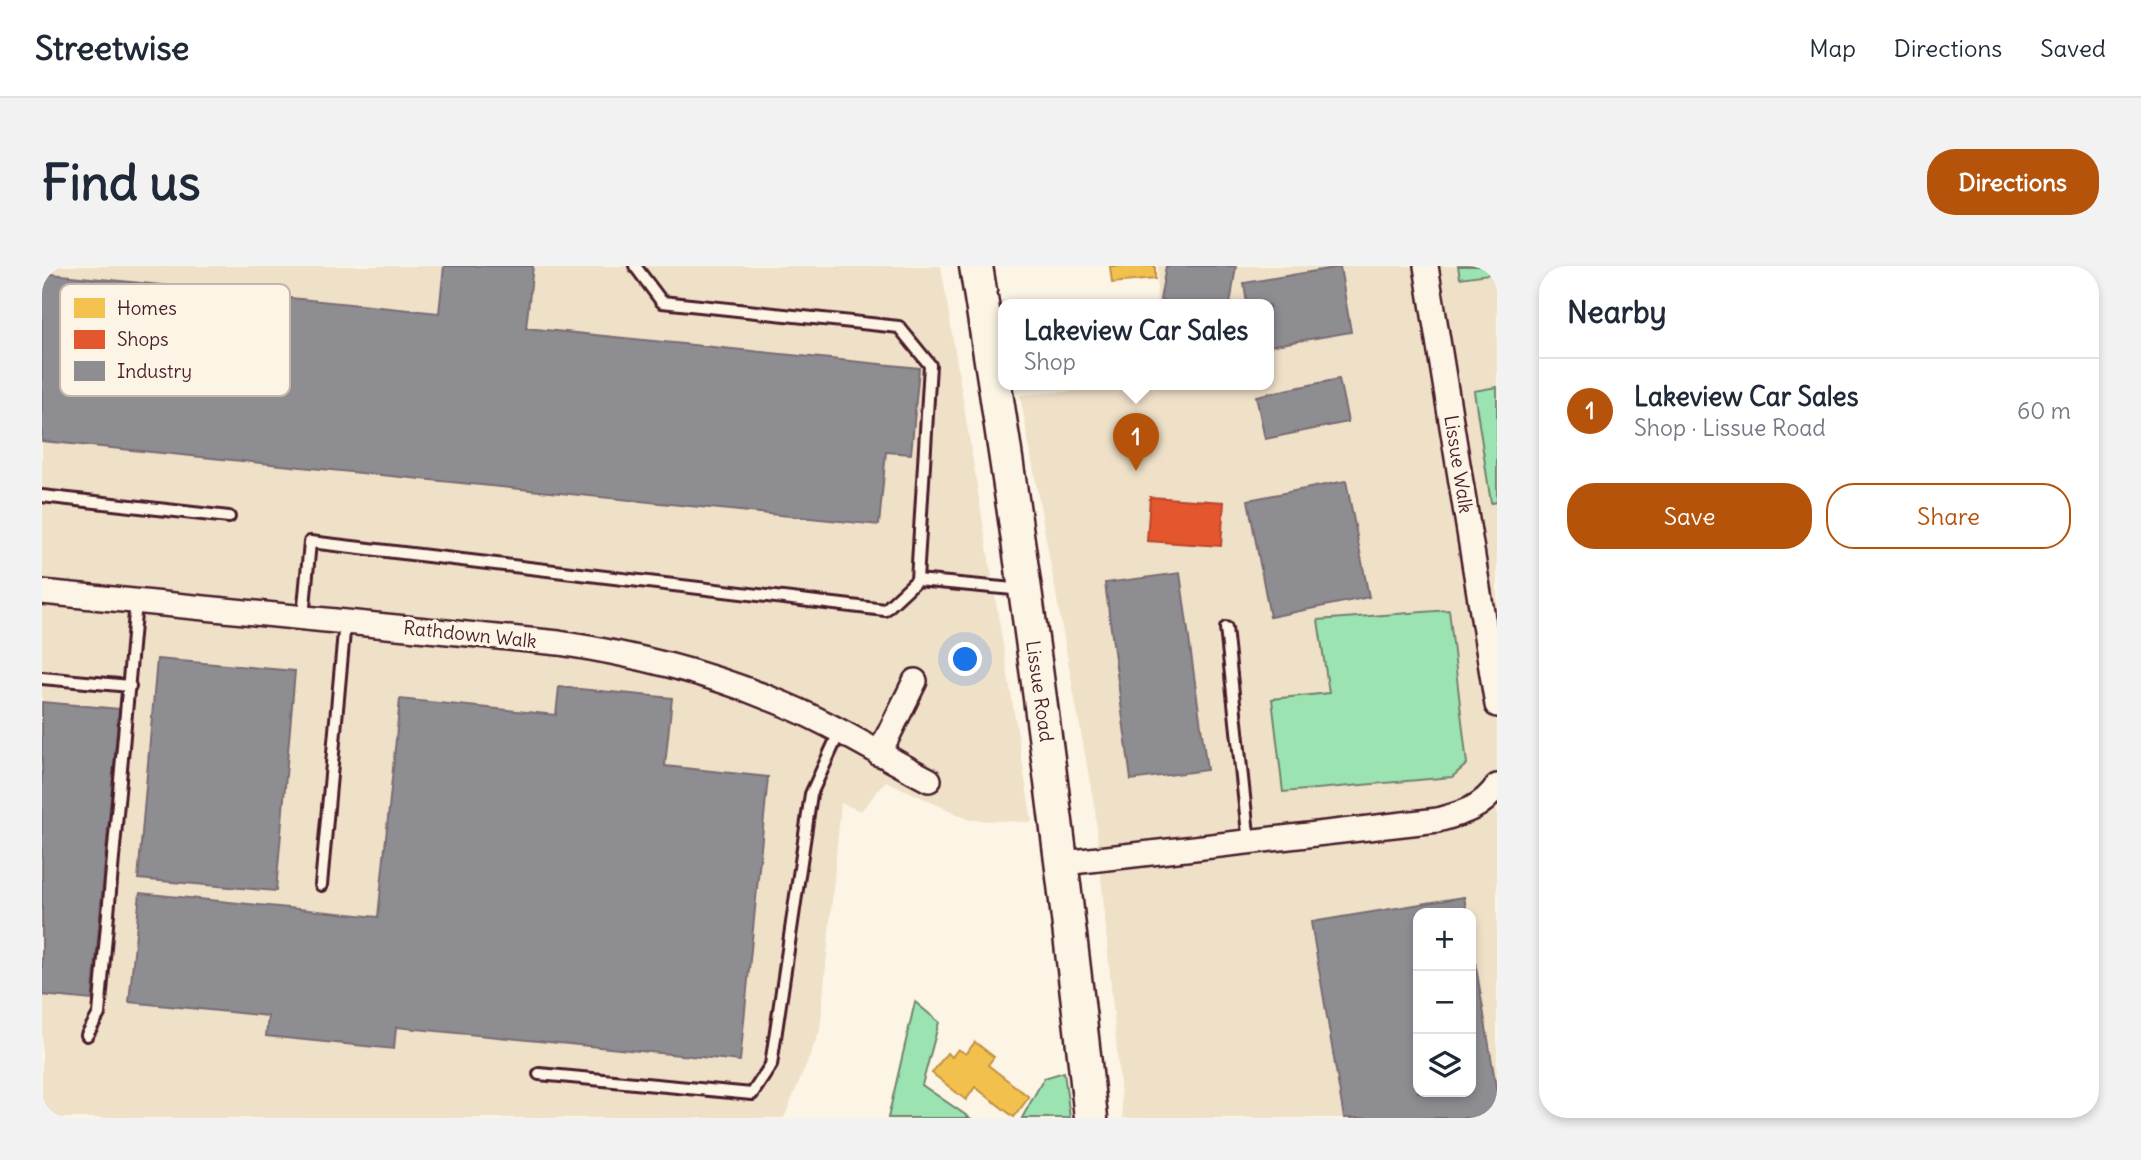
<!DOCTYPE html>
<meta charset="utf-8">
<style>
:root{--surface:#fff;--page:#f2f2f3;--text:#1f2937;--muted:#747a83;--line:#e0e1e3;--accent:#b45309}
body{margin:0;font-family:Delius,sans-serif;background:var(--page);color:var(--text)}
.controls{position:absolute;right:21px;bottom:21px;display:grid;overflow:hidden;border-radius:14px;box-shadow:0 4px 10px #0003}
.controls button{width:63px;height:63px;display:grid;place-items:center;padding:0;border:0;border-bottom:2px solid var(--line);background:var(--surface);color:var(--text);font:35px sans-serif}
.you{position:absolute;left:924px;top:394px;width:24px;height:24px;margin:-18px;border:5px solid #fff;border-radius:50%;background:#1a73e8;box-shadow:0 0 0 10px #1a73e833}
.badge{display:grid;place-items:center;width:46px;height:46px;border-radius:50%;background:var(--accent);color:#fff;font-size:23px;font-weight:700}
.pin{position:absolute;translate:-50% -58px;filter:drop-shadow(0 2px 4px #0008)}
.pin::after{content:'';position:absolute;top:37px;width:24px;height:21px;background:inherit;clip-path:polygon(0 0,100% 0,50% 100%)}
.popup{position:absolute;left:956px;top:33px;width:276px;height:91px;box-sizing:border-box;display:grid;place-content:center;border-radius:14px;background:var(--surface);filter:drop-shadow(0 2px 5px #0005);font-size:23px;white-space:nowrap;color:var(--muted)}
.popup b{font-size:26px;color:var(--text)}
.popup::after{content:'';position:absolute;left:50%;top:100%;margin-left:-14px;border:14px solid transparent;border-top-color:var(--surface)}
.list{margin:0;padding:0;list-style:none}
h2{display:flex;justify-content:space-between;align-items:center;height:91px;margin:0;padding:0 28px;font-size:30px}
h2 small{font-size:23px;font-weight:400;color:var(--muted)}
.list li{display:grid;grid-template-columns:46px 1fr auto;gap:21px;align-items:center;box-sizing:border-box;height:105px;padding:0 28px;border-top:2px solid var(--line)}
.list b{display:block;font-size:26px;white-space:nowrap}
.list p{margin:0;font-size:23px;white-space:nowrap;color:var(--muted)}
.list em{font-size:23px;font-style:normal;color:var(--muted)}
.actions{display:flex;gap:14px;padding:21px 28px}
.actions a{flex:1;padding:16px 0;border:2px solid var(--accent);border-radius:28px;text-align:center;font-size:24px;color:var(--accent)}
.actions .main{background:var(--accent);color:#fff}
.icon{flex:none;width:38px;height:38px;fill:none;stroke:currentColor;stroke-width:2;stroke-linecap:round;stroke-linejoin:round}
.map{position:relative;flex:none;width:1455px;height:852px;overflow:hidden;border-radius:28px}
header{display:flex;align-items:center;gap:42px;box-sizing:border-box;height:98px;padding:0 35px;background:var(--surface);border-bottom:2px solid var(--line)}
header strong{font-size:33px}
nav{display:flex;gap:38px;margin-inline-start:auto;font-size:24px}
.intro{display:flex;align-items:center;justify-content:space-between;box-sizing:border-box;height:168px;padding:0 42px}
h1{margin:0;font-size:49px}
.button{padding:18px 32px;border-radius:28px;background:var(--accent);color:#fff;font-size:24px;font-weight:700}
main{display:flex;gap:42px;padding:0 42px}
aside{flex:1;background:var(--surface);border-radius:28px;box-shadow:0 4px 10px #0003}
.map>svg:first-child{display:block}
</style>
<header>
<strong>Streetwise</strong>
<nav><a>Map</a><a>Directions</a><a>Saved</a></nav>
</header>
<div class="intro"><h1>Find us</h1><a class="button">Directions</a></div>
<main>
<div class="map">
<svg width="1455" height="852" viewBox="0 0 1455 852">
<rect width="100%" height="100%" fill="#fcf5e5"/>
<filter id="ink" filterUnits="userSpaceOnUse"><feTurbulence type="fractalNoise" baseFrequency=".0143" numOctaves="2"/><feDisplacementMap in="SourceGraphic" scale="14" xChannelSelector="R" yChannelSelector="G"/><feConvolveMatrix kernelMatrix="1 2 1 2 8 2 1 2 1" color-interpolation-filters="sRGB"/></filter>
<g filter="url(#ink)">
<path fill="#efe0c8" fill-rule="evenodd" d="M 0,0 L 899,0 L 990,556 L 928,554 L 844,515 L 819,545 L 799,537 L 778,765 L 742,852 L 0,852 Z
M 1116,0 L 1455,0 L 1455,852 L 1081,852 L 1053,544 L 978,129 L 1110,119 L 1227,119 L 1227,39 L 1114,39 ZM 1376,647 L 1429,647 L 1429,826 L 1376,826 Z"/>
<path fill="#9be4b2" stroke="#72826e" stroke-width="2" d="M 1416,0 L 1455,0 L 1455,7 L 1418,12 Z
M 1455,121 L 1455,236 L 1449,237 L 1432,125 Z
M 1407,344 L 1425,498 L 1410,511 L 1241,526 L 1230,433 L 1287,427 L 1276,354 Z
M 873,736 L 897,756 L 880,819 L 928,852 L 846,852 Z
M 1022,806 L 1028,852 L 980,852 L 1002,812 Z"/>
<path fill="#f2c14e" stroke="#c09044" stroke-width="2" d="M 1068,0 L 1113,0 L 1113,13 L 1070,17 Z
M 933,776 L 952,791 L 946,799 L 987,831 L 972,851 L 933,821 L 924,834 L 890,807 L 905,787 L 910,791 L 916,783 L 924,788 Z"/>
<path fill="#e4572e" stroke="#b6462d" stroke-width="2" d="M 1108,231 L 1182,236 L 1179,280 L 1105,275 Z"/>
<path fill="#8d8d92" stroke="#796c73" stroke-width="2" d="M 402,0 L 491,0 L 484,62 L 877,102 L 869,188 L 844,186 L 837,259 L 0,175 L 0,7 L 397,47 Z
M 1124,0 L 1194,0 L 1188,39 L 1147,39 L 1118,34 Z
M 1298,1 L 1309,66 L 1227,80 L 1227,39 L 1205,39 L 1202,17 Z
M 1297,113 L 1306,156 L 1223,173 L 1214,130 Z
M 1304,215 L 1327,331 L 1228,351 L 1206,234 Z
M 1138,307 L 1165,504 L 1089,514 L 1063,317 Z
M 115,393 L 253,405 L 234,625 L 96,613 Z
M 517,421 L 630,432 L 623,500 L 726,511 L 698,795 L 354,761 L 352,783 L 224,770 L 226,750 L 87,736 L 98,627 L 336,651 L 358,433 L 514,449 Z
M 0,436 L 77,443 L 50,734 L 0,729 Z
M 1422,631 L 1425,647 L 1376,647 L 1376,826 L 1429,826 L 1429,671 L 1455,827 L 1455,852 L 1302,852 L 1269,656 Z"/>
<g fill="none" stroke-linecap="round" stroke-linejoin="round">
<defs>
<path id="lane" d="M 593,0 L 620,36 L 857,61 L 888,99 L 875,314
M 0,230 L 187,251
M 261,351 L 268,276 L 843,344 L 875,314 L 982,324
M 1184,362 L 1207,577
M 0,412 L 88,420
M 279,619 L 303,355
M 45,769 L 57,748 L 94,336
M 497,808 L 710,828 L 729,799 L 769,528 L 797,467"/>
<path id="street" d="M 1384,0 L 1455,439
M 0,326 L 517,377 C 590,388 661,405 729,433 C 784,454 835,487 887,514
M 837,488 L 873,415
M 1022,597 L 1396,554 C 1421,547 1440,542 1455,520"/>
<path id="secondary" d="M 934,0 C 980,283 1018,567 1049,852"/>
</defs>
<use href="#lane" stroke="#4a1f2b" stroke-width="16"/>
<use href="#street" stroke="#4a1f2b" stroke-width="28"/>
<use href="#secondary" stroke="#4a1f2b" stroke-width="37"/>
<use href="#lane" stroke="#fcf5e5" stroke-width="10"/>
<use href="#street" stroke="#fcf5e5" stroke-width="23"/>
<use href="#secondary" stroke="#fcf5e5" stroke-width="32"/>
</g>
</g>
<g text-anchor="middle" stroke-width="7" stroke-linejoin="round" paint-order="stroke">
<g font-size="19" fill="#4a1f2b" stroke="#fcf5e5">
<text transform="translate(1417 198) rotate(81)" y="7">Lissue Walk</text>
<text transform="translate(428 368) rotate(6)" y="7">Rathdown Walk</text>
<text transform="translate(998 425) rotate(82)" y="7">Lissue Road</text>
</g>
</g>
<rect x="18" y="18" width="230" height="112" rx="10" fill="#fcf5e5" stroke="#c7b5ad" stroke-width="2"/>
<rect x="32" y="32" width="31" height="20" fill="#f2c14e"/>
<rect x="32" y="64" width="31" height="19" fill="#e4572e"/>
<rect x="32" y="95" width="31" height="20" fill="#8d8d92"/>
<g font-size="19" fill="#4a1f2b">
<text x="75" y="49">Homes</text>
<text x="75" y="80">Shops</text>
<text x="75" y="112">Industry</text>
</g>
</svg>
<div class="controls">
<button>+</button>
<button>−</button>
<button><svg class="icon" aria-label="layers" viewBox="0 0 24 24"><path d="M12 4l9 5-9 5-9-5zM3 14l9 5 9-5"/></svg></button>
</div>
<div class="you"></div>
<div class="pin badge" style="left:1094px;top:205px">1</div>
<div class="popup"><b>Lakeview Car Sales</b>Shop</div>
</div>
<aside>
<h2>Nearby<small></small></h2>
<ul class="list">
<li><span class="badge">1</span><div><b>Lakeview Car Sales</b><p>Shop · Lissue Road</p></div><em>60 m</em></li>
</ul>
<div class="actions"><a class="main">Save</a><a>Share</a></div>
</aside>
</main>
